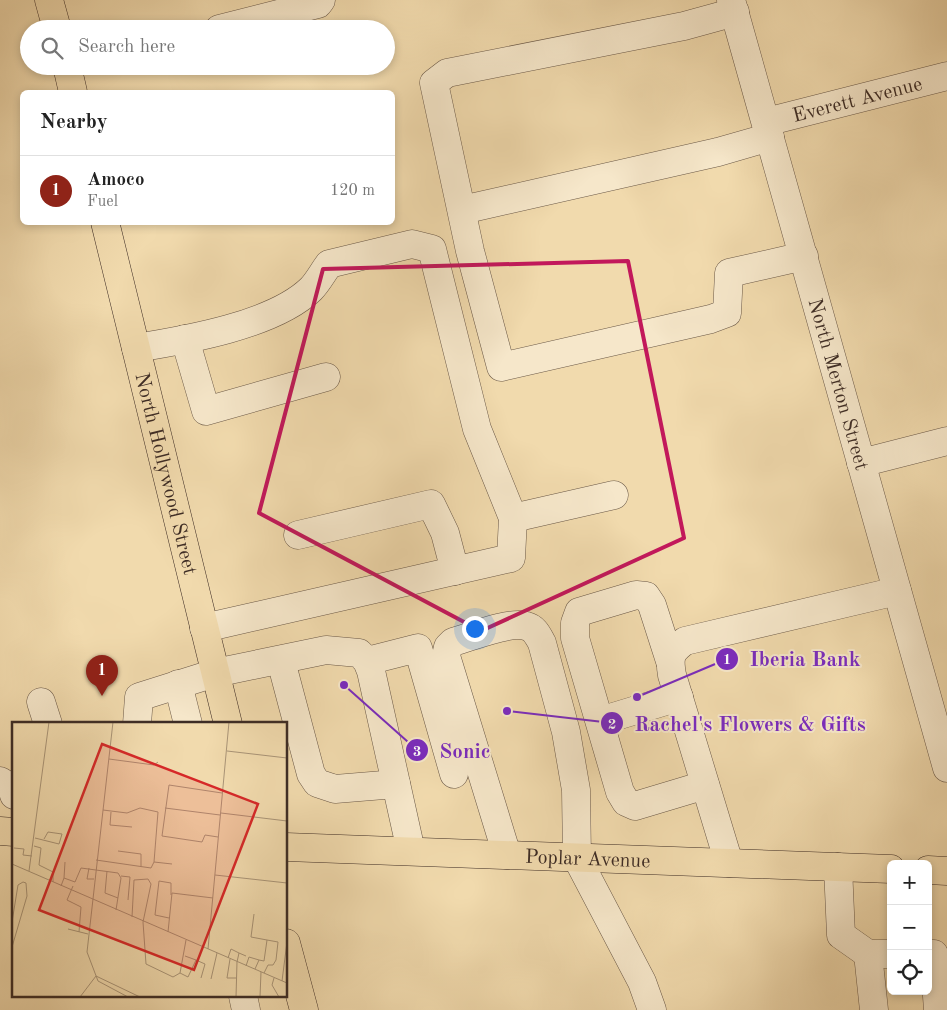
<!DOCTYPE html>
<meta charset="utf-8">
<style>
:root{--surface:#fff;--page:#f6f6f6;--text:#222;--muted:#767676;--line:#e0e0e0;--accent:#8f2418}
body{margin:0;font-family:"Old Standard TT",serif;background:var(--page);color:var(--text)}
.controls{position:absolute;right:15px;bottom:15px;display:grid;overflow:hidden;border-radius:8px;box-shadow:0 2px 8px #0003}
.controls button{width:45px;height:45px;display:grid;place-items:center;padding:0;border:0;border-bottom:1px solid var(--line);background:var(--surface);color:var(--text);font:25px sans-serif}
.you{position:absolute;left:474px;top:628px;width:18px;height:18px;margin:-12px;border:4px solid #fff;border-radius:50%;background:#1a73e8;box-shadow:0 0 0 8px #1a73e833}
.badge{display:grid;place-items:center;width:32px;height:32px;border-radius:50%;background:var(--accent);color:#fff;font-size:16px;font-weight:700}
.pin{position:absolute;translate:-50% -41px;filter:drop-shadow(0 1px 2px #0008)}
.pin::after{content:'';position:absolute;top:26px;width:18px;height:15px;background:inherit;clip-path:polygon(0 0,100% 0,50% 100%)}
.list{margin:0;padding:0;list-style:none}
h2{display:flex;justify-content:space-between;align-items:center;height:65px;margin:0;padding:0 20px;font-size:21px}
h2 small{font-size:16px;font-weight:400;color:var(--muted)}
.list li{display:grid;grid-template-columns:32px 1fr auto;gap:15px;align-items:center;box-sizing:border-box;height:70px;padding:0 20px;border-top:1px solid var(--line)}
.list b{display:block;font-size:19px;white-space:nowrap}
.list p{margin:0;font-size:16px;white-space:nowrap;color:var(--muted)}
.list em{font-size:16px;font-style:normal;color:var(--muted)}
.icon{flex:none;width:28px;height:28px;fill:none;stroke:currentColor;stroke-width:2;stroke-linecap:round;stroke-linejoin:round}
.map{position:relative;flex:none;width:947px;height:1010px;overflow:hidden}
.search{position:absolute;background:var(--surface);box-shadow:0 2px 8px #0003;left:20px;top:20px;width:375px;height:55px;display:flex;align-items:center;gap:12px;box-sizing:border-box;padding:0 18px;border-radius:28px;color:var(--muted);font-size:19px}
.panel{position:absolute;background:var(--surface);box-shadow:0 2px 8px #0003;left:20px;top:90px;width:375px;height:135px;border-radius:8px}
.map>svg:first-child{display:block}
</style>
<div class="map">
<svg width="947" height="1010" viewBox="0 0 947 1010">
<rect width="100%" height="100%" fill="#f1daad"/>
<filter id="stains"><feTurbulence type="fractalNoise" baseFrequency=".004" numOctaves="4"/><feColorMatrix values="0 0 0 0 .2 0 0 0 0 .09 0 0 0 0 .02 0 0 0 .5 -.17"/></filter>
<radialGradient id="worn" r=".72"><stop offset=".6" stop-color="#630" stop-opacity="0"/><stop offset="1" stop-color="#630" stop-opacity=".3"/></radialGradient>
<g fill="none" stroke-linecap="round" stroke-linejoin="round">
<defs>
<g id="minor">
<path id="s1" d="M 731,0 L 947,768"/>
<path d="M 735,12 L 684,26 L 447,73 L 434,83 L 470,251 L 501,367 L 711,319 L 727,313 L 729,273 L 804,256"/>
<path d="M 219,29 L 318,4 L 321,0"/>
<path id="s2" d="M 766,122 L 947,76"/>
<path d="M 462,210 L 718,152 L 770,137"/>
<path d="M 185,339 L 206,411 L 326,377"/>
<path d="M 136,348 C 186,340 274,325 311,289 C 318,282 323,272 329,264 L 412,244 L 432,249 L 477,429 L 513,518 L 511,558 L 204,628"/>
<path d="M 861,463 L 947,441"/>
<path d="M 513,518 L 614,495"/>
<path d="M 298,535 L 431,504 L 445,533 L 455,571"/>
<path d="M 281,661 L 311,774 L 317,783 L 335,789 L 396,784"/>
<path d="M 367,661 L 418,648 L 454,774"/>
<path d="M 670,661 L 652,605 L 646,596 L 636,595 L 579,612 L 575,623 L 575,638 L 620,792 L 626,802 L 635,806 L 705,785"/>
<path d="M 178,684 L 188,724"/>
<path d="M 41,702 L 48,724"/>
<path d="M 600,721 L 679,697"/>
<path d="M 137,724 L 139,697 L 215,673 L 326,650 L 359,653 L 367,661 L 371,671 L 411,851"/>
<path d="M 0,781 L 12,788 L 14,795"/>
<path d="M 507,855 L 446,656 L 448,647 L 453,642 C 471,637 509,621 526,626 C 535,628 538,636 542,643 L 566,732 L 576,790 L 577,858 L 642,982 L 652,1010"/>
<path d="M 729,863 L 672,675 C 669,657 670,652 685,641 L 897,591"/>
<path d="M 838,867 L 841,935 L 868,954 L 891,954"/>
<path d="M 868,954 L 874,1010"/>
<path d="M 928,954 L 934,954 L 938,1010"/>
<path d="M 243,996 L 246,1010"/>
</g>
<g id="major">
<path d="M 49,0 L 57,29"/>
<path d="M 67,66 L 73,92"/>
<path id="s3" d="M 105,222 L 228,724"/>
<path d="M 0,831 L 14,832"/>
<path id="s4" d="M 286,847 L 891,869"/>
<path d="M 928,870 L 947,871"/>
<path d="M 286,943 L 304,1010"/>
</g>
</defs>
<use href="#minor" stroke="#6a5847" stroke-width="29"/>
<use href="#major" stroke="#3d2c25" stroke-width="29"/>
<use href="#minor" stroke="#f6e7ca" stroke-width="28"/>
<use href="#major" stroke="#f1daad" stroke-width="28"/>
</g>
<path fill="none" stroke="#c2185b" stroke-width="4" stroke-linejoin="round" d="M 628,261 L 684,538 L 481,631 L 259,513 L 323,269 Z"/>
<g text-anchor="middle" stroke-width="4" stroke-linejoin="round" paint-order="stroke">
<g font-size="20" fill="#3d2c25" stroke="#f6e7ca">
<text dy="7" stroke="none"><textPath href="#s2" startOffset="94">Everett Avenue</textPath></text>
<text dy="7" stroke="none"><textPath href="#s1" startOffset="399">North Merton Street</textPath></text>
<text dy="7" stroke="none"><textPath href="#s3" startOffset="259">North Hollywood Street</textPath></text>
<text dy="7" stroke="none"><textPath href="#s4" startOffset="302">Poplar Avenue</textPath></text>
</g>
</g>
<g transform="translate(12 722)">
<rect width="275" height="275" fill="#f1daad"/>
<path fill="none" stroke="#a99477" stroke-width="1" d="M 101,0 L 75,230 L 86,259 L 116,275M 215,29 L 275,36M 97,37 L 142,43 L 146,40M 153,86 L 208,93M 99,90 L 98,103 L 120,105M 209,91 L 275,99M 206,115 L 193,113 L 190,120 L 150,114 L 157,63 L 210,71M 23,116 L 47,122 L 50,112 L 36,110 L 32,117M 22,124 L 29,126 L 27,143 L 41,150 L 41,160M 2,126 L 12,127 L 11,133 L 20,134M 106,129 L 129,132 L 129,145M 84,138 L 139,146 L 142,140 L 146,90 L 128,86 L 115,91 L 91,88M 142,140 L 160,142M 0,142 L 275,261M 77,146 L 75,157 L 82,157M 17,149 L 37,0M 95,149 L 93,171 L 106,176M 203,153 L 275,161M 109,154 L 118,155 L 116,178M 52,156 L 53,140M 49,164 L 52,156 L 63,160 L 69,146 L 106,151 L 109,156 L 104,188M 61,164 L 55,178 L 69,185 L 67,210M 242,192 L 239,215 L 255,218M 120,195 L 122,158 L 136,157 L 139,162 L 131,200 L 134,242 L 161,255 L 168,251M 157,196 L 143,193 L 147,159 L 159,161 L 159,173M 0,200 L 6,163 L 11,160 L 14,161 L 15,174 L 0,225M 56,207 L 76,212M 156,210 L 160,171 L 201,176M 196,227 L 217,0M 173,234 L 184,238 L 176,255 L 168,251 L 174,218M 216,236 L 219,227 L 227,231M 218,237 L 215,256 L 224,256M 184,238 L 193,242 L 189,256M 234,244 L 237,235 L 247,238M 243,247 L 247,238 L 252,239 L 255,218 L 266,220 L 264,238 L 261,243 L 256,243 L 252,251M 84,254 L 128,275M 262,256 L 260,263 L 267,275M 199,257 L 205,231M 270,259 L 275,220M 68,275 L 84,254M 224,275 L 225,240 L 227,231 L 234,234M 248,275 L 249,250"/>
<path fill="#d62828" fill-opacity="0.15" stroke="#d62828" stroke-width="2.5" d="M 90,22 L 246,82 L 182,248 L 27,188 Z"/>
<rect width="275" height="275" fill="none" stroke="#3d2c25" stroke-width="2.5"/>
</g>
<path fill="none" stroke="#7b2cbf" stroke-width="2" d="M637 697L727 659M507 711L612 723M344 685L417 750"/>
<g fill="#7b2cbf" stroke="#f6e7ca" stroke-width="2">
<circle cx="637" cy="697" r="5"/>
<circle cx="507" cy="711" r="5"/>
<circle cx="344" cy="685" r="5"/>
<circle cx="727" cy="659" r="12"/>
<circle cx="612" cy="723" r="12"/>
<circle cx="417" cy="750" r="12"/>
</g>
<g font-size="15" text-anchor="middle" font-weight="bold" fill="#fff">
<text x="727" y="664">1</text>
<text x="612" y="729">2</text>
<text x="417" y="756">3</text>
</g>
<g font-size="21" text-anchor="middle" font-weight="bold" fill="#7b2cbf" stroke="#f6e7ca" stroke-width="4" stroke-linejoin="round" paint-order="stroke">
<text x="805" y="666">Iberia Bank</text>
<text x="750" y="731">Rachel's Flowers &amp; Gifts</text>
<text x="465" y="758">Sonic</text>
</g>
<rect width="100%" height="100%" filter="url(#stains)"/>
<rect width="100%" height="100%" fill="url(#worn)"/>
</svg>
<div class="controls">
<button>+</button>
<button>−</button>
<button><svg class="icon" aria-label="locate" viewBox="0 0 24 24"><circle cx="12" cy="12" r="6"/><path d="M12 2v4M12 18v4M2 12h4M18 12h4"/></svg></button>
</div>
<div class="you"></div>
<div class="pin badge" style="left:102px;top:696px">1</div>
<div class="search"><svg class="icon" aria-label="search" viewBox="0 0 24 24"><circle cx="10" cy="10" r="6"/><path d="M15 15l6 6"/></svg>Search here</div>
<section class="panel">
<h2>Nearby<small></small></h2>
<ul class="list">
<li><span class="badge">1</span><div><b>Amoco</b><p>Fuel</p></div><em>120 m</em></li>
</ul>
</section>
</div>
